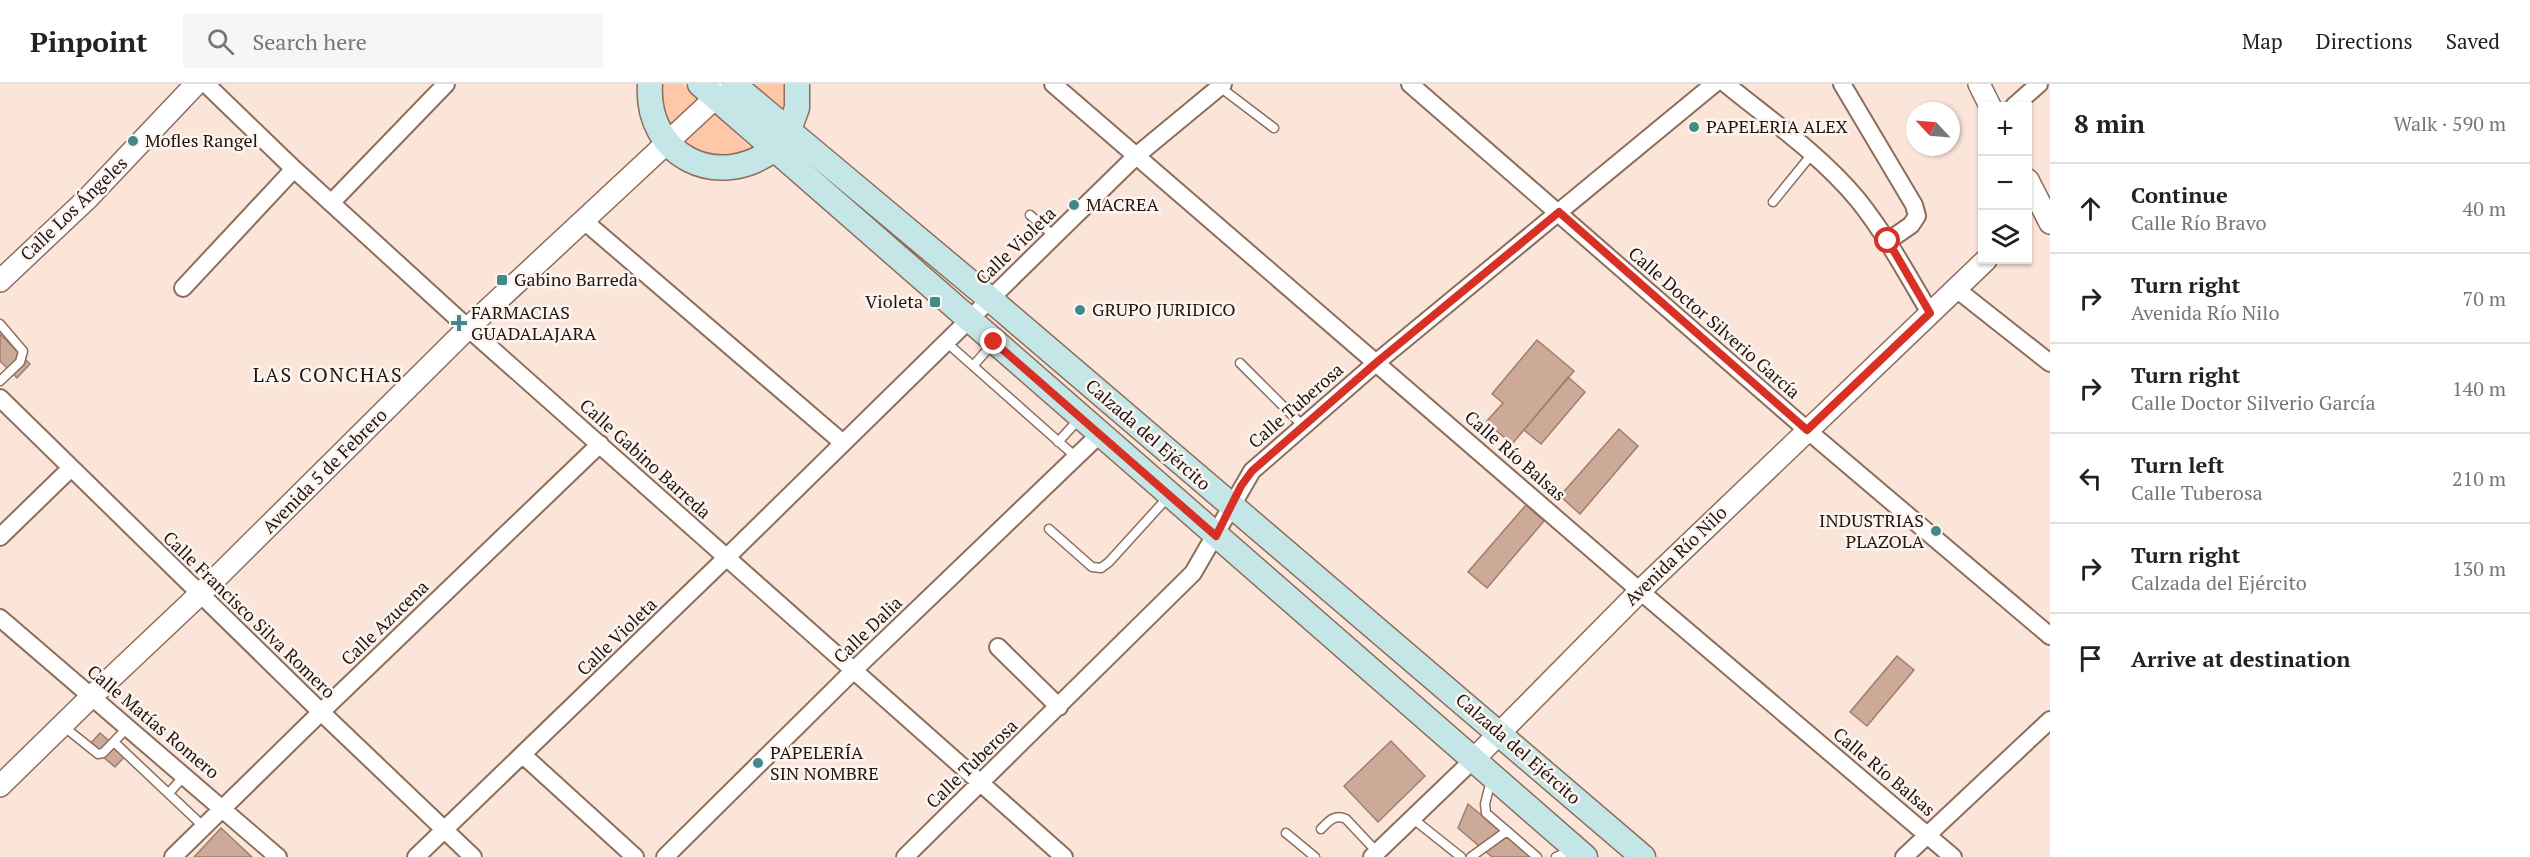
<!DOCTYPE html>
<meta charset="utf-8">
<style>
:root{--surface:#fff;--page:#f6f6f6;--text:#222;--muted:#767676;--line:#e0e0e0}
body{margin:0;font-family:"PT Serif",serif;background:var(--page);color:var(--text)}
.controls{position:absolute;right:18px;top:18px;display:grid;overflow:hidden;border-radius:0px;box-shadow:0 2px 4px #0004}
.controls button{width:54px;height:54px;display:grid;place-items:center;padding:0;border:0;border-bottom:2px solid var(--line);background:var(--surface);color:var(--text);font:30px sans-serif}
.compass{position:absolute;left:1906px;top:18px;width:54px;height:54px;border-radius:50%;background:var(--surface);box-shadow:0 2px 4px #0004;rotate:296deg}
.stop{position:absolute;width:18px;height:18px;margin:-14px;border:4px solid #d93025;border-radius:50%;background:#fff}
.stop.end{background:#d93025;border-color:#fff;box-shadow:0 2px 6px #0008}
.list{margin:0;padding:0;list-style:none}
h2{display:flex;justify-content:space-between;align-items:center;height:78px;margin:0;padding:0 24px;font-size:26px}
h2 small{font-size:20px;font-weight:400;color:var(--muted)}
.list li{display:grid;grid-template-columns:39px 1fr auto;gap:18px;align-items:center;box-sizing:border-box;height:90px;padding:0 24px;border-top:2px solid var(--line)}
.list b{display:block;font-size:22px;white-space:nowrap}
.list p{margin:0;font-size:20px;white-space:nowrap;color:var(--muted)}
.list em{font-size:20px;font-style:normal;color:var(--muted)}
.icon{flex:none;width:33px;height:33px;fill:none;stroke:currentColor;stroke-width:2;stroke-linecap:round;stroke-linejoin:round}
.map{position:relative;flex:none;width:2050px;height:773px;overflow:hidden}
header{display:flex;align-items:center;gap:36px;box-sizing:border-box;height:84px;padding:0 30px;background:var(--surface);border-bottom:2px solid var(--line)}
header strong{font-size:28px}
nav{display:flex;gap:33px;margin-inline-start:auto;font-size:21px}
.search{width:420px;height:54px;background:var(--page);display:flex;align-items:center;gap:15px;box-sizing:border-box;padding:0 21px;border-radius:0px;color:var(--muted);font-size:22px}
main{display:flex}
aside{flex:1;background:var(--surface)}
.map>svg:first-child{display:block}
</style>
<header>
<strong>Pinpoint</strong>
<div class="search"><svg class="icon" aria-label="search" viewBox="0 0 24 24"><circle cx="10" cy="10" r="6"/><path d="M15 15l6 6"/></svg>Search here</div>
<nav><a>Map</a><a>Directions</a><a>Saved</a></nav>
</header>
<main>
<div class="map">
<svg width="2050" height="773" viewBox="0 0 2050 773">
<rect width="100%" height="100%" fill="#fbe5d9"/>
<path fill="#fec7a8" d="M 654,0 L 683,0 L 704,19 L 669,53 Z
M 744,0 L 796,0 L 787,41 Z
M 712,27 L 758,71 L 736,81 L 678,61 Z"/>
<path fill="#ccaa97" stroke="#9e7e6c" stroke-width="1.5" d="M 0,250 L 30,280 L 17,294 L 0,277 Z
M 1537,256 L 1574,287 L 1512,360 L 1486,338 L 1503,319 L 1492,310 Z
M 1568,293 L 1585,308 L 1541,360 L 1524,346 Z
M 1619,345 L 1638,362 L 1580,430 L 1560,412 Z
M 1526,421 L 1544,437 L 1487,504 L 1468,488 Z
M 1897,572 L 1914,586 L 1867,642 L 1850,628 Z
M 100,649 L 126,671 L 115,683 L 89,661 Z
M 1391,657 L 1425,692 L 1378,738 L 1344,702 Z
M 1468,720 L 1531,773 L 1492,773 L 1458,744 Z
M 221,744 L 252,773 L 194,773 Z"/>
<g fill="none" stroke-linecap="round" stroke-linejoin="round">
<defs>
<path id="service" d="M 1220,3 L 1274,44
M 1773,118 L 1812,70
M 1030,131 L 1054,152
M 0,240 L 23,267 L 20,278 L 0,297
M 946,258 L 1076,373
M 1240,279 L 1303,342
M 973,282 L 994,258
M 1058,358 L 1080,334
M 1049,445 L 1092,483 L 1101,484 L 1109,478 L 1168,413
M 63,642 L 98,670 L 103,669 L 128,643
M 114,658 L 204,743
M 1491,696 L 1485,720 L 1486,729 L 1537,773
M 169,709 L 184,692
M 1412,734 L 1461,773
M 1321,745 C 1329,737 1334,730 1346,735 L 1377,768
M 1286,749 L 1315,773
M 1471,773 L 1507,747
M 1556,773 L 1572,766"/>
<path id="minor" d="M 206,0 L 294,85 L 468,244 L 1064,773
M 1053,0 L 1640,507 L 1953,773
M 1410,0 L 1807,346 L 2050,552
M 1726,0 C 1770,36 1821,71 1858,116 C 1886,151 1907,190 1930,229
M 1842,0 L 1914,121 L 1917,132 L 1911,141 L 1888,157
M 2014,22 L 2039,0
M 331,119 L 446,0
M 583,136 L 843,359
M 183,204 L 294,85
M 1955,204 L 2050,279
M 0,314 L 321,628 L 473,773
M 0,453 L 71,384
M 0,534 L 278,773
M 998,563 L 1059,623
M 523,671 L 635,773
M 173,773 L 321,628 L 600,360
M 416,773 L 727,473 L 1136,72 L 1223,0
M 665,773 L 854,586 L 1100,350
M 905,773 L 1193,489 L 1252,387 L 1377,278 L 1714,0
M 1372,773 L 1473,676
M 1904,773 L 2050,636"/>
<path id="tertiary" d="M 1979,0 L 1990,22
M 2028,96 L 2050,139
M 0,197 L 88,114 L 196,0
M 1473,676 L 1640,507 L 1986,176
M 0,702 L 92,612 L 200,510 L 468,244 L 728,2"/>
<path id="secondary" d="M 650,0 C 645,72 718,108 774,65
M 700,0 L 1585,773
M 733,0 L 990,215 L 1643,773
M 789,46 L 797,24 L 797,0"/>
</defs>
<use href="#service" stroke="#8d6d5c" stroke-width="11"/>
<use href="#minor" stroke="#8d6d5c" stroke-width="20"/>
<use href="#tertiary" stroke="#8d6d5c" stroke-width="24"/>
<use href="#secondary" stroke="#8d6d5c" stroke-width="27"/>
<use href="#service" stroke="#fff" stroke-width="8"/>
<use href="#minor" stroke="#fff" stroke-width="16"/>
<use href="#tertiary" stroke="#fff" stroke-width="21"/>
<use href="#secondary" stroke="#c5e6e6" stroke-width="24"/>
</g>
<g fill="none" stroke-linecap="round" stroke-linejoin="round">
<path stroke="#d93025" stroke-width="8" d="M 994,258 L 1216,452 L 1241,402 L 1252,387 L 1377,278 L 1559,128 L 1807,346 L 1930,229 L 1888,157"/>
</g>
<g fill="#41898b" stroke="#fdf5f1" stroke-width="2">
<circle cx="1694" cy="43" r="6"/>
<circle cx="133" cy="57" r="6"/>
<circle cx="1074" cy="121" r="6"/>
<rect x="496" y="190" width="12" height="12" rx="3"/>
<rect x="929" y="212" width="12" height="12" rx="3"/>
<circle cx="1080" cy="226" r="6"/>
<path d="M456 230h6v6h6v6h-6v6h-6v-6h-6v-6h6z"/>
<circle cx="1936" cy="447" r="6"/>
<circle cx="758" cy="679" r="6"/>
</g>
<g text-anchor="middle" stroke-width="5" stroke-linejoin="round" paint-order="stroke">
<g font-size="18" fill="#22150e" stroke="#fdf5f1" text-anchor="start">
<text x="1706" y="49">PAPELERIA ALEX</text>
<text x="145" y="63">Mofles Rangel</text>
<text x="1086" y="127">MACREA</text>
<text x="514" y="202">Gabino Barreda</text>
<text x="923" y="224" text-anchor="end">Violeta</text>
<text x="1092" y="232">GRUPO JURIDICO</text>
<text x="471" y="235">FARMACIAS<tspan x="471" dy="21">GUADALAJARA</tspan></text>
<text x="1924" y="443" text-anchor="end">INDUSTRIAS<tspan x="1924" dy="21">PLAZOLA</tspan></text>
<text x="770" y="675">PAPELERÍA<tspan x="770" dy="21">SIN NOMBRE</tspan></text>
</g>
<g font-size="18" fill="#22150e" stroke="#fdf5f1">
<text transform="translate(74 125) rotate(-44)" y="6">Calle Los Ángeles</text>
<text transform="translate(1016 162) rotate(-44)" y="6">Calle Violeta</text>
<text transform="translate(1714 239) rotate(41)" y="6">Calle Doctor Silverio García</text>
<text transform="translate(1296 322) rotate(-41)" y="6">Calle Tuberosa</text>
<text transform="translate(1148 351) rotate(41)" y="6">Calzada del Ejército</text>
<text transform="translate(1515 372) rotate(41)" y="6">Calle Río Balsas</text>
<text transform="translate(645 375) rotate(42)" y="6">Calle Gabino Barreda</text>
<text transform="translate(325 387) rotate(-45)" y="6">Avenida 5 de Febrero</text>
<text transform="translate(1676 472) rotate(-44)" y="6">Avenida Río Nilo</text>
<text transform="translate(249 531) rotate(44)" y="6">Calle Francisco Silva Romero</text>
<text transform="translate(385 539) rotate(-44)" y="6">Calle Azucena</text>
<text transform="translate(868 546) rotate(-44)" y="6">Calle Dalia</text>
<text transform="translate(617 553) rotate(-44)" y="6">Calle Violeta</text>
<text transform="translate(153 638) rotate(40)" y="6">Calle Matías Romero</text>
<text transform="translate(1518 665) rotate(41)" y="6">Calzada del Ejército</text>
<text transform="translate(972 680) rotate(-44)" y="6">Calle Tuberosa</text>
<text transform="translate(1884 688) rotate(40)" y="6">Calle Río Balsas</text>
</g>
<g font-size="20" letter-spacing="1.5" fill="#22150e" stroke="#fdf5f1">
<text x="328" y="298">LAS CONCHAS</text>
</g>
</g>
</svg>
<div class="controls">
<button>+</button>
<button>−</button>
<button><svg class="icon" aria-label="layers" viewBox="0 0 24 24"><path d="M12 4l9 5-9 5-9-5zM3 14l9 5 9-5"/></svg></button>
</div>
<svg class="compass" viewBox="-18 -18 36 36"><path d="M0-13l5 13h-10z" fill="#e53935"/><path d="M0 13l5-13h-10z" fill="#767676"/></svg>
<div class="stop" style="left:1888px;top:157px"></div>
<div class="stop end" style="left:994px;top:258px"></div>
</div>
<aside>
<h2>8 min<small>Walk · 590 m</small></h2>
<ul class="list">
<li><svg class="icon" aria-label="ahead" viewBox="0 0 24 24"><path d="M12 20V5M6 11l6-6 6 6"/></svg><div><b>Continue</b><p>Calle Río Bravo</p></div><em>40 m</em></li>
<li><svg class="icon" aria-label="right" viewBox="0 0 24 24"><path d="M7 20v-9h11M14 6l5 5-5 5"/></svg><div><b>Turn right</b><p>Avenida Río Nilo</p></div><em>70 m</em></li>
<li><svg class="icon" aria-label="right" viewBox="0 0 24 24"><path d="M7 20v-9h11M14 6l5 5-5 5"/></svg><div><b>Turn right</b><p>Calle Doctor Silverio García</p></div><em>140 m</em></li>
<li><svg class="icon" aria-label="left" viewBox="0 0 24 24"><path d="M17 20v-9H6M10 6l-5 5 5 5"/></svg><div><b>Turn left</b><p>Calle Tuberosa</p></div><em>210 m</em></li>
<li><svg class="icon" aria-label="right" viewBox="0 0 24 24"><path d="M7 20v-9h11M14 6l5 5-5 5"/></svg><div><b>Turn right</b><p>Calzada del Ejército</p></div><em>130 m</em></li>
<li><svg class="icon" aria-label="arrive" viewBox="0 0 24 24"><path d="M6 21V4h12l-3 4 3 4H6"/></svg><div><b>Arrive at destination</b></div></li>
</ul>
</aside>
</main>
